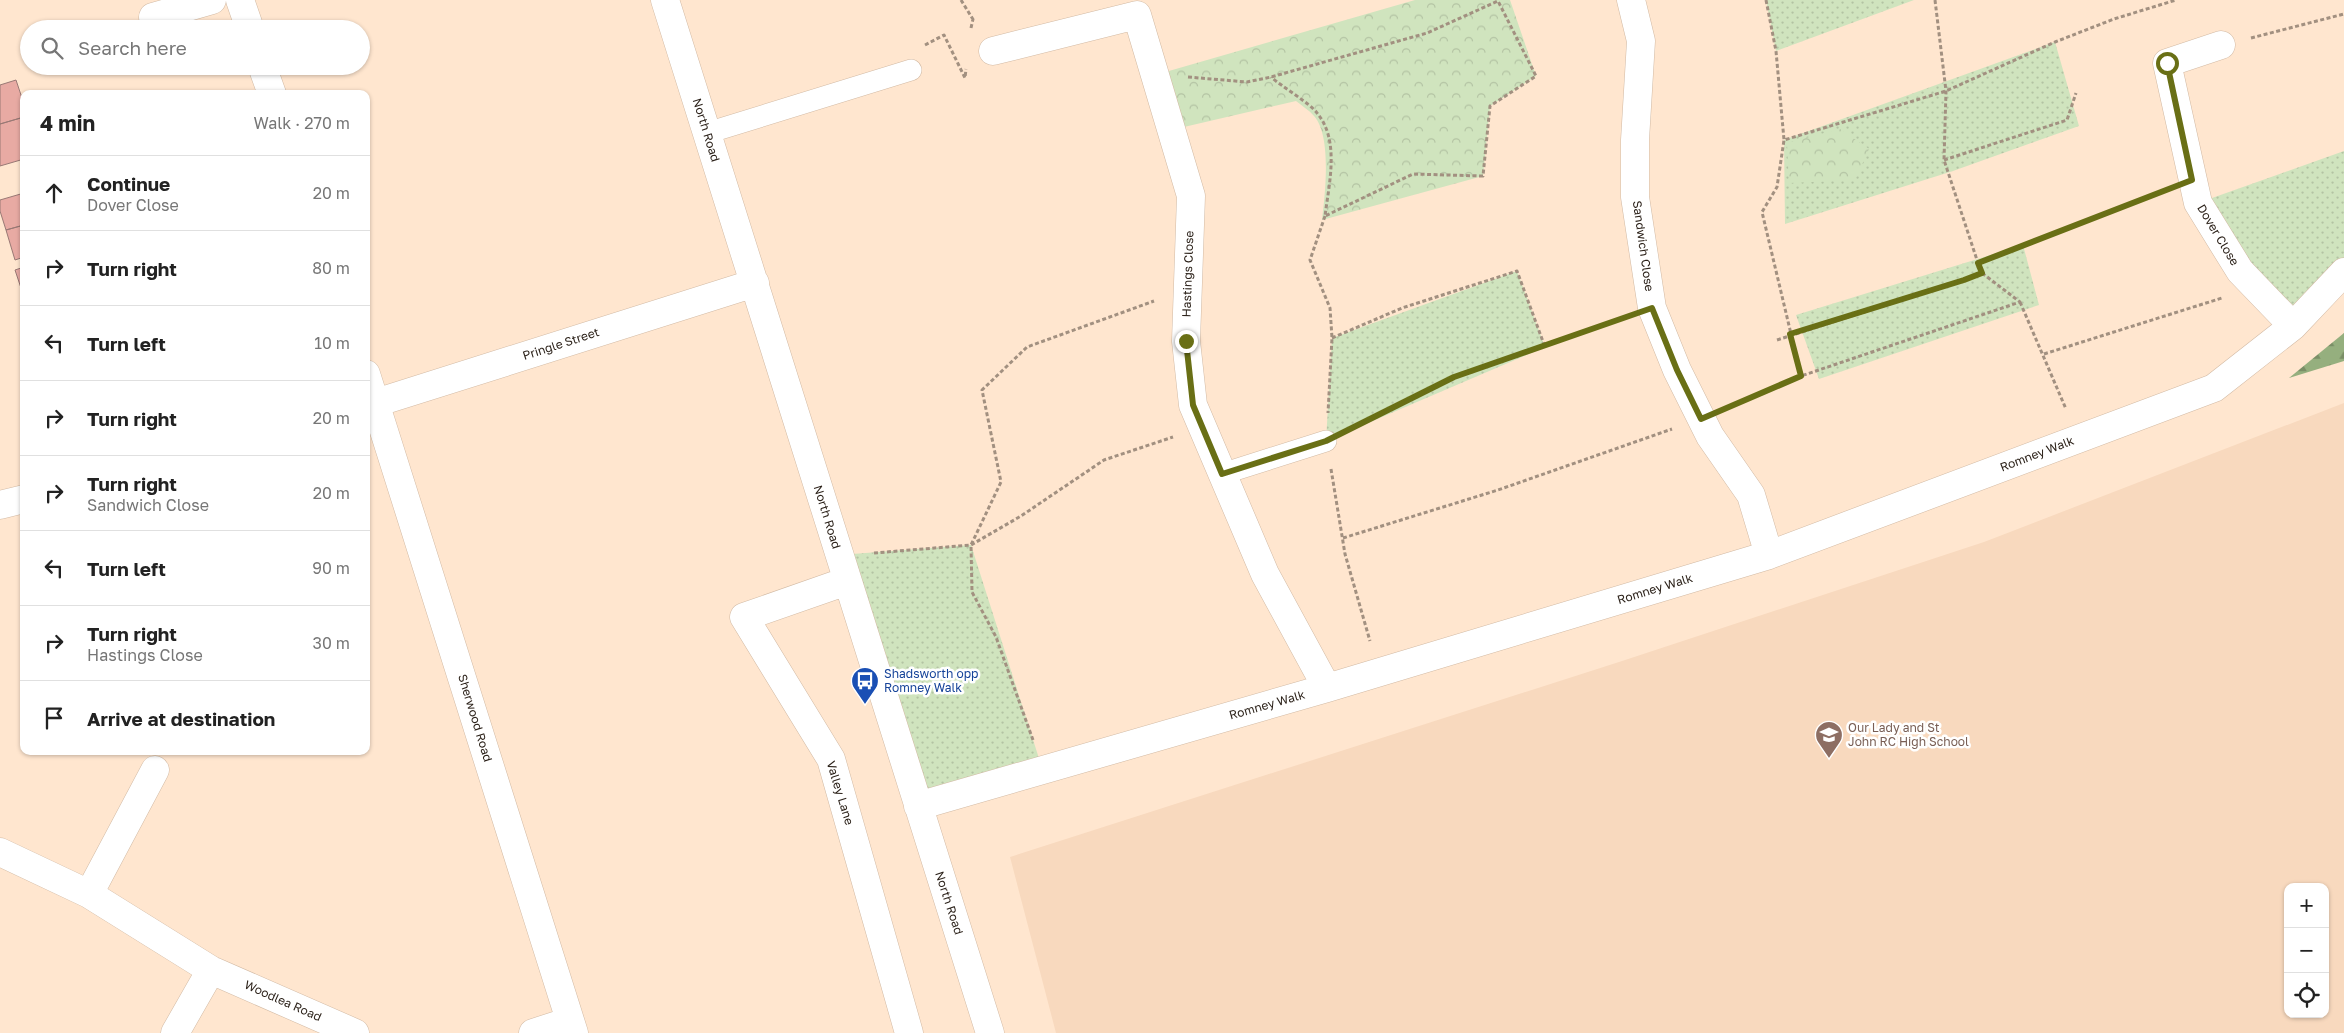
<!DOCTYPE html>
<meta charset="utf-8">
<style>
:root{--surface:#fff;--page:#f6f6f6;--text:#222;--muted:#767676;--line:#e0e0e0}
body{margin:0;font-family:"Golos Text",sans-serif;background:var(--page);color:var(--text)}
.controls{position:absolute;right:15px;bottom:15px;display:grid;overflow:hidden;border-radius:10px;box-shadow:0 1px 4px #0004}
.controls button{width:45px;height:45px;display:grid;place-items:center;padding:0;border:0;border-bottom:1px solid var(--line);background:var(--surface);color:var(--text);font:25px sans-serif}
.stop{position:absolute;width:15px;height:15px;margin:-11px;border:4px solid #696f15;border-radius:50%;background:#fff}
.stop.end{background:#696f15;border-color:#fff;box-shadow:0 1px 5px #0008}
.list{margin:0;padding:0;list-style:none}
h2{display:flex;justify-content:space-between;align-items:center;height:65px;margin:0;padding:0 20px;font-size:21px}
h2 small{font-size:16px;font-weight:400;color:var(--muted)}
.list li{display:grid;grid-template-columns:32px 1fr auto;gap:15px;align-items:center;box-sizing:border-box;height:75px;padding:0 20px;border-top:1px solid var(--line)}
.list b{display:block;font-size:19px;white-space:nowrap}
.list p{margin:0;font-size:16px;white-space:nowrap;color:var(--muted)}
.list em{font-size:16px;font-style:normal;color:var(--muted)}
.icon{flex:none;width:28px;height:28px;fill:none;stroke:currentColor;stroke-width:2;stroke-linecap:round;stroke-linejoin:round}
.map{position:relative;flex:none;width:2344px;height:1033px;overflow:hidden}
.search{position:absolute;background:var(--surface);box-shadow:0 1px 4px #0004;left:20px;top:20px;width:350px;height:55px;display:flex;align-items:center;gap:12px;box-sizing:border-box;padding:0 18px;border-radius:28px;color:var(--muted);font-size:19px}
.panel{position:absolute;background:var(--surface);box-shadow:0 1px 4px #0004;left:20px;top:90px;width:350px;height:665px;border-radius:10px}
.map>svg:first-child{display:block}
</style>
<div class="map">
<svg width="2344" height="1033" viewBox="0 0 2344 1033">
<defs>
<pattern id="grass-dots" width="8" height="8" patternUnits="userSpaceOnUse" patternTransform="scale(1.25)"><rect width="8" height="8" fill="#d0e4be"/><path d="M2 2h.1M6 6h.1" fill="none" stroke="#b3c3a3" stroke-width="1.8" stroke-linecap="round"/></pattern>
<pattern id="forest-firs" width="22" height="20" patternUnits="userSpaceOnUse" patternTransform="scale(1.25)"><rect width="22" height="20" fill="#95af7e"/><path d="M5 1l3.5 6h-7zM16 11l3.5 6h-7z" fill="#7a8e66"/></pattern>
<pattern id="park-crowns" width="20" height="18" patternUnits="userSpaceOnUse" patternTransform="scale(1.25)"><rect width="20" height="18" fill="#d0e4be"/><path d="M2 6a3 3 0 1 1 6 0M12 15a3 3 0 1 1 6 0" fill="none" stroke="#b3c3a3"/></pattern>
</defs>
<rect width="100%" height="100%" fill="#ffe6cf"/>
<path fill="#f8d9be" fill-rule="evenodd" d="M 2344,403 L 2344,1033 L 1056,1033 L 1010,857 L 1619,662 L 1984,542 ZM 2288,887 L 2325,887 L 2325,1014 L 2288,1014 Z"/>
<path fill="url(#grass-dots)" d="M 1766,0 L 1914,0 L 1776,51 Z
M 2055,42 L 2079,126 L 1953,171 L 1785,224 L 1784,140 Z
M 2344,151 L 2344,272 L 2293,326 L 2198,203 Z
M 2023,245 L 2039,305 L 1819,379 L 1796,315 Z
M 1517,271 L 1545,347 L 1326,441 L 1332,338 Z
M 971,545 L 1043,771 L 918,806 L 839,555 Z"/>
<path fill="url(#forest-firs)" d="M 2344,333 L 2344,361 L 2289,378 Z"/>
<path fill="url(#park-crowns)" d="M 1415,0 L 1510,0 L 1536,76 L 1490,106 L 1483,176 L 1322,220 C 1325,195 1332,136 1314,116 C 1309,110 1302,106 1296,101 L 1171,130 L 1155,75 Z
M 1840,129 L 1869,149 L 1855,180 L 1789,183 L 1787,143 Z"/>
<path fill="#e8aaa3" stroke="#997975" d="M 16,80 L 24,104 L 24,117 L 0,124 L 0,85 Z
M 24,117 L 24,159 L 0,166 L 0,124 Z
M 24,193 L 24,225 L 6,230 L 0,211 L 0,200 Z
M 24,225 L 24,257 L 15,260 L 6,230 Z
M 24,267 L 24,297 L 15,270 Z"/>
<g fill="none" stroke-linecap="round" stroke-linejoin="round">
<defs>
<path id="service" d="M 707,133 L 911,70
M 1222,474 L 1326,441"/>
<path id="minor" d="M 240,0 L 250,29
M 665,0 L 990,1033
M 1631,0 L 1641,41 L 1635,140 L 1635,197 L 1652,308 L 1677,370 L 1710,436 L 1751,495 L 1769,555
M 153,17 L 212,0
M 2221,45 L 2167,63 L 2198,203 L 2240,271 L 2293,326
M 993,51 L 1137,15 L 1191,196 L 1186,341 L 1193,405 L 1265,574 L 1327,688
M 262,66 L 272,94
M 366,374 L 574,1033
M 366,406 L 755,283
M 0,505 L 24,499
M 847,581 L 744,617 L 831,759 L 909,1033
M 918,806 L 1327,688 L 1769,555 L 2214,388 L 2293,326 L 2344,272
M 0,852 L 89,894 L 211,970 L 355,1033
M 89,894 L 155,770
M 175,1033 L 211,970
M 533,1033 L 570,1021"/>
</defs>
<use href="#service" stroke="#d2baa4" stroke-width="22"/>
<use href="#minor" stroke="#d2baa4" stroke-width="29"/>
<path stroke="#a29080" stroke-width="3" stroke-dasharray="4 2.5" stroke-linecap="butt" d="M 961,0 L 974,21
M 1766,0 L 1776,51 L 1784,140
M 1935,0 L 1946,91 L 1944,160 L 1978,263
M 971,28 L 973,19
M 2251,38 L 2344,14
M 925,45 L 944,35 L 965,78 L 966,69
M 1188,77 L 1247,82 L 1271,77 L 1427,33 L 1498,1 L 1536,76 L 1490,106 L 1483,176 L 1413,174 L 1325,216 C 1329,184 1340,140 1317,113 C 1311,104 1281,86 1271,77
M 1944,160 L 2067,120 L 2076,93
M 1325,216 L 1310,260 L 1330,308 L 1332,338 L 1328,413
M 2020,302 L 2066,409
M 1332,338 L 1402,308 L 1517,271 L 1545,347
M 1777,340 L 1964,280 L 1982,273 L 1978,263 L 2163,191
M 2044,354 L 2222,298
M 1801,376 L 1762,212 L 1777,187 L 1784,140 L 1946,91 L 2055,42 L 2114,19 L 2176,0
M 1731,406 L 1801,376 L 2020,302 L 1982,273
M 1352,428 L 1454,377 L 1621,319
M 1331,469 L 1345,554 L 1370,641
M 1343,538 L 1498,490 L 1672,429
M 874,553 L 971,545 L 1021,516 L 1104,460 L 1173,437
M 1033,740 L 996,637 L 972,592 L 971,545 L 1001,482 L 982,390 L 1027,347 L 1154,301"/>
<use href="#service" stroke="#fff" stroke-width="21"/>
<use href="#minor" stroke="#fff" stroke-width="28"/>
</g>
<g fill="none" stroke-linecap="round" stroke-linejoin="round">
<path stroke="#696f15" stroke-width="6" d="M 1186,341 L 1193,405 L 1222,474 L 1326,441 L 1454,377 L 1652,308 L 1677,370 L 1701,419 L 1801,376 L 1790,334 L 1964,280 L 1982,273 L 1978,263 L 2192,180 L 2167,63"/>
</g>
<defs>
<symbol id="bus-pin" viewBox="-11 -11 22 30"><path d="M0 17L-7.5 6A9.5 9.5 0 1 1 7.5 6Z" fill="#1a4fb4" stroke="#fff"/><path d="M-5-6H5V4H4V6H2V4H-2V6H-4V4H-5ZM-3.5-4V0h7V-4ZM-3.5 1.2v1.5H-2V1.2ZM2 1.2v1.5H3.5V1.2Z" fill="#fff"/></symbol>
<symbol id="school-pin" viewBox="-11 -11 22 30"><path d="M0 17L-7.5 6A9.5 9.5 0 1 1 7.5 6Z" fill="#8d6e63" stroke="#fff"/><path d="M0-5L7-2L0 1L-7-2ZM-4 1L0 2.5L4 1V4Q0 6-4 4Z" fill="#fff"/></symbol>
</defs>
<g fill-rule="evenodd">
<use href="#bus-pin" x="849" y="665" width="32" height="43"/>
<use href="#school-pin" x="1813" y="719" width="32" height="43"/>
</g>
<g text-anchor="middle" stroke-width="5" stroke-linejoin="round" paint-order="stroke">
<g font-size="12" fill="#2d231b" stroke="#fff">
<text transform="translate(706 130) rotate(73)" y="4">North Road</text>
<text transform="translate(2218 235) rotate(59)" y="4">Dover Close</text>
<text transform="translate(1643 246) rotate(82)" y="4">Sandwich Close</text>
<text transform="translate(1188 274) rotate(-88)" y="4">Hastings Close</text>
<text transform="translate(561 344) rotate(-18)" y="4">Pringle Street</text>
<text transform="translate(2037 454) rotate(-21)" y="4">Romney Walk</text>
<text transform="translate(827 517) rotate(73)" y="4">North Road</text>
<text transform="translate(1655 589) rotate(-17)" y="4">Romney Walk</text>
<text transform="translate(1267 705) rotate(-16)" y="4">Romney Walk</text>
<text transform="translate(475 718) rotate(73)" y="4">Sherwood Road</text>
<text transform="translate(840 793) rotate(73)" y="4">Valley Lane</text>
<text transform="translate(949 903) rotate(72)" y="4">North Road</text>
<text transform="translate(283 1001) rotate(24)" y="4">Woodlea Road</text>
</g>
<g font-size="12" fill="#164399" stroke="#fff" text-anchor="start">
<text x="884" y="678">Shadsworth opp<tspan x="884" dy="14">Romney Walk</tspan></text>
</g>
<g font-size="12" fill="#785e54" stroke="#fff" text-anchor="start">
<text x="1848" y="732">Our Lady and St<tspan x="1848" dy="14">John RC High School</tspan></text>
</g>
</g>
</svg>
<div class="controls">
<button>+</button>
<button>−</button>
<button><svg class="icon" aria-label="locate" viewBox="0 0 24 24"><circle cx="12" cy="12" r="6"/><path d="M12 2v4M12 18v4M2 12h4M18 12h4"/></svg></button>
</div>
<div class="stop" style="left:2167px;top:63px"></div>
<div class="stop end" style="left:1186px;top:341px"></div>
<div class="search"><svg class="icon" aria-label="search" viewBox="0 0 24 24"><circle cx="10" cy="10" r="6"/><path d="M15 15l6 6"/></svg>Search here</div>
<section class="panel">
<h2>4 min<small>Walk · 270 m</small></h2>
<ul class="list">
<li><svg class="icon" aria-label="ahead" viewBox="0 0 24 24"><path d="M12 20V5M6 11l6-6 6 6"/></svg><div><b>Continue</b><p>Dover Close</p></div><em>20 m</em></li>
<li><svg class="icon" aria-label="right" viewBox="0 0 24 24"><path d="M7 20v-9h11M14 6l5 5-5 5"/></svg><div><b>Turn right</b></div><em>80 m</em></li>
<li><svg class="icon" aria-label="left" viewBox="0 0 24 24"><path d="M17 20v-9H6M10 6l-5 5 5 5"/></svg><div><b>Turn left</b></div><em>10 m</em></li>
<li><svg class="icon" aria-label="right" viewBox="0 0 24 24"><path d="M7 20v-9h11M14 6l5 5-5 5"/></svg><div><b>Turn right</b></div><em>20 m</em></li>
<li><svg class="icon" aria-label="right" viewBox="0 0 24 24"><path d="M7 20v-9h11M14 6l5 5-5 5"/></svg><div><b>Turn right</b><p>Sandwich Close</p></div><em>20 m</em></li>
<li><svg class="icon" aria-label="left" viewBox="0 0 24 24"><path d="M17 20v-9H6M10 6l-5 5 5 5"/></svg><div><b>Turn left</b></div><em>90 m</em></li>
<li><svg class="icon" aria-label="right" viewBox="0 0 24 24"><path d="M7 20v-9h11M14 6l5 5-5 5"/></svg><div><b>Turn right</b><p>Hastings Close</p></div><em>30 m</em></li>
<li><svg class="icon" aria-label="arrive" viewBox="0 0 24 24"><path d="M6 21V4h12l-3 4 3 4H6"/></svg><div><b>Arrive at destination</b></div></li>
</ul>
</section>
</div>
